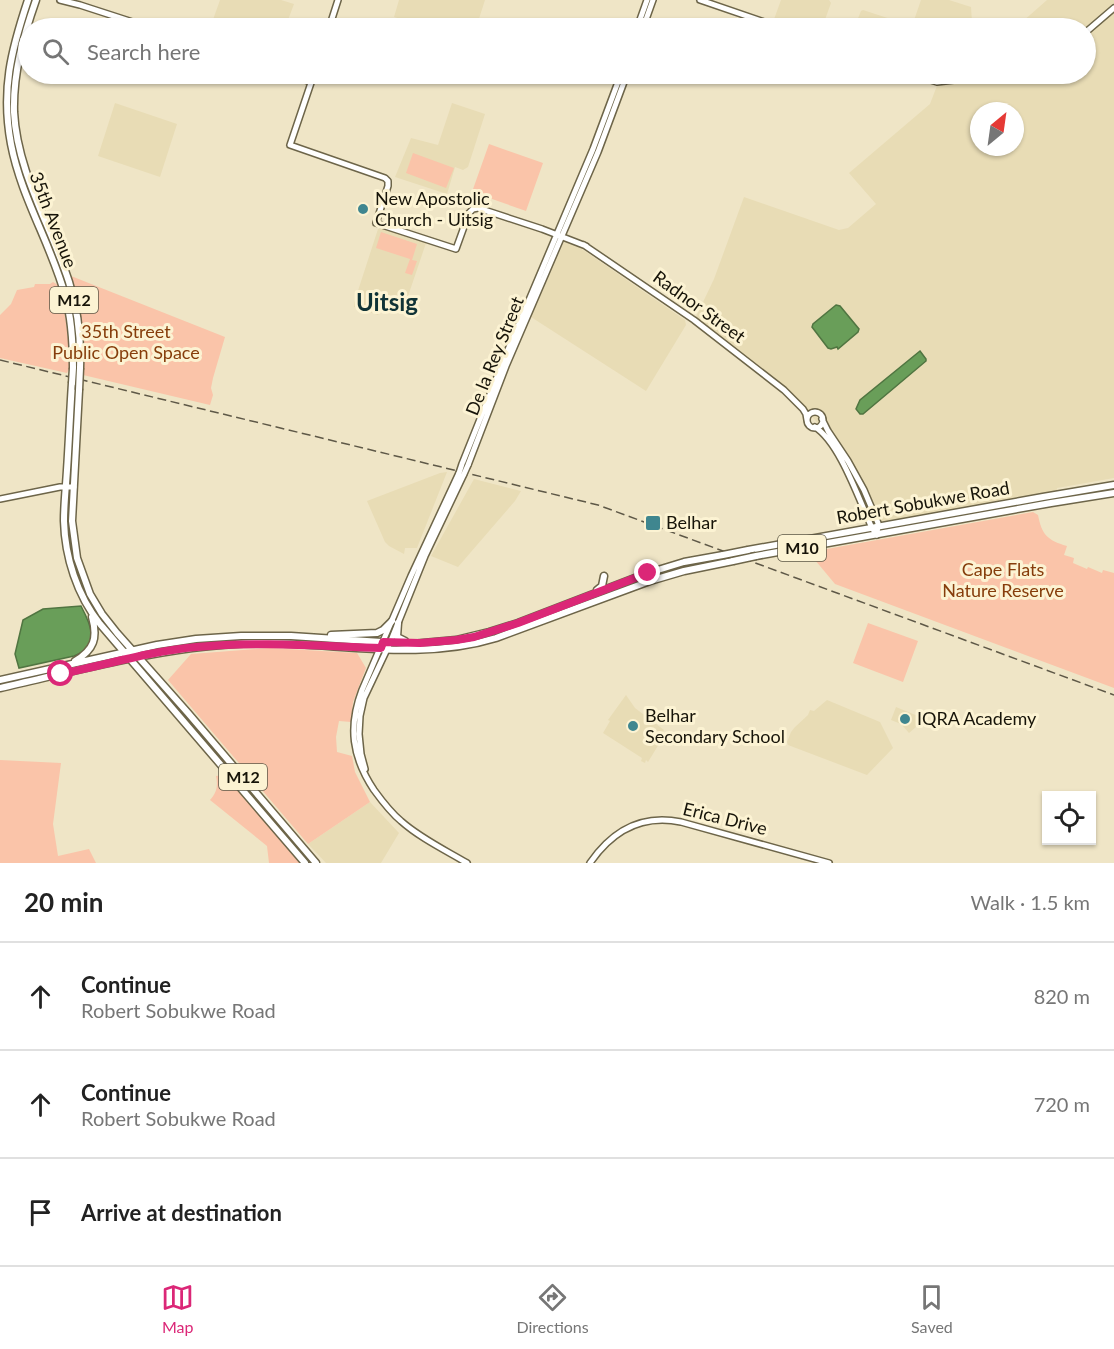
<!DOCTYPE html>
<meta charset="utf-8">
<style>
:root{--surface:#fff;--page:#f6f6f6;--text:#222;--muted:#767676;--line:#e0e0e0;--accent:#db2777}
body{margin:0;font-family:Lato,sans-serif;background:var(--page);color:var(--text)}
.controls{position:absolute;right:18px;bottom:18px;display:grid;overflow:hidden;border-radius:0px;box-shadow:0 2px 4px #0004}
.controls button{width:54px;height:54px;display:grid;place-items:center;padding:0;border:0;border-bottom:2px solid var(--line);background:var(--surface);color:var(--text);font:30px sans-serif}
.compass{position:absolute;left:970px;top:102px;width:54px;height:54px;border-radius:50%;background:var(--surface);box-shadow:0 2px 4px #0004;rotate:29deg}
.stop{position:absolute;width:18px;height:18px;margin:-14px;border:4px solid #db2777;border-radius:50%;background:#fff}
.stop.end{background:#db2777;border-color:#fff;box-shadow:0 2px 6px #0008}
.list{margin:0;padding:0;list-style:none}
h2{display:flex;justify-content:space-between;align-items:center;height:78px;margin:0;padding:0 24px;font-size:26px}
h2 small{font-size:20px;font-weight:400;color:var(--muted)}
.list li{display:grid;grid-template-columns:39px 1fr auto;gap:18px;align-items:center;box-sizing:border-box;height:108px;padding:0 24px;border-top:2px solid var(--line)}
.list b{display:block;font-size:22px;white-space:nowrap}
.list p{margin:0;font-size:20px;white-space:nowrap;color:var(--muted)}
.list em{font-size:20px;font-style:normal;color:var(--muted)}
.icon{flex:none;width:33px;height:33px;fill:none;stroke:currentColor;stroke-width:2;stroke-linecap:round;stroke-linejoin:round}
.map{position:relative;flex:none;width:1114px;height:863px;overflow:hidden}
.search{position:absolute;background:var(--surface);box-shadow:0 2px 4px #0004;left:18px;right:18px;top:18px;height:66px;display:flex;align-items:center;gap:15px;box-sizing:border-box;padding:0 21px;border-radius:33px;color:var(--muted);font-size:22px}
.sheet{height:402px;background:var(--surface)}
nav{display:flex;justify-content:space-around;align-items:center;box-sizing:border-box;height:84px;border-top:2px solid var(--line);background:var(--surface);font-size:16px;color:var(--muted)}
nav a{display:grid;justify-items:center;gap:3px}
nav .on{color:var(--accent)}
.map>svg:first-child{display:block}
</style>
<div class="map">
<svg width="1114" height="863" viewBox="0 0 1114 863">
<rect width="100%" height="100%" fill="#efe5c6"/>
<path fill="#e8dcb5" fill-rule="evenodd" d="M 220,0 L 281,0 L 294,4 L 285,28 L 210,28 Z
M 399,0 L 485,0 L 476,28 L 430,28 L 394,17 Z
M 781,0 L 829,0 L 831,3 L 822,28 L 793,28 L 773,22 Z
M 921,0 L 949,0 L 971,7 L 972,22 L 968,26 L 969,28 L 1022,22 L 1047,0 L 1114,0 L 1114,478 L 1057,488 L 1058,494 L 875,527 L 848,467 L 839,452 L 815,420 L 806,410 L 694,321 L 714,279 L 744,197 L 839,230 L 848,228 L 876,204 L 849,173 L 930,104 L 938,83 L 910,74 L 1086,74 L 1086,28 L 854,28 L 861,11 L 863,10 L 912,26 ZM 979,111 L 1015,111 L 1015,147 L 979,147 Z
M 115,103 L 177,124 L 160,177 L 98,156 Z
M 452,103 L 485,114 L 468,167 L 463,170 L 455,167 L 447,194 L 395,177 L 411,138 L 438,145 Z
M 380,228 L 426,243 L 403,311 L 387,306 L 383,307 L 378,315 L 354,307 L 354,303 L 378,229 Z
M 564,242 L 576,245 L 685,320 L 686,325 L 646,391 L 531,317 Z
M 447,472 L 417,548 L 405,548 L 404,554 L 389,546 L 385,542 L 367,501 L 440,473 Z
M 474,479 L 521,491 L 515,501 L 458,567 L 431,556 Z
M 626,695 L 635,708 L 664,730 L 657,742 L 659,744 L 648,762 L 646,760 L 645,763 L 641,761 L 642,758 L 603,733 L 610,721 L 608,720 Z
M 827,700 L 880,722 L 893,748 L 867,775 L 788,745 L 787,742 L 791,732 L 795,727 L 808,715 L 810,710 L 814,711 Z
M 896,707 L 918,716 L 919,718 L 916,727 L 909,733 L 901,724 L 891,720 Z
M 370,802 L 399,833 L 381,863 L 326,863 L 308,844 Z"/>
<path fill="#fac4a9" d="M 489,144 L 543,163 L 526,211 L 472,192 Z
M 413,153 L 454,168 L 446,188 L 406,173 Z
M 381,232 L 417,244 L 412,260 L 417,261 L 412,275 L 405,273 L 410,259 L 376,248 Z
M 71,276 L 225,337 L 213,378 L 211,388 L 213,395 L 210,405 L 83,375 C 85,340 81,309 71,276 Z
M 53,282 L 58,285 C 66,313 69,340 70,369 L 68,371 L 67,373 L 0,358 L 0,315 L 11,304 L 17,290 L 34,287 L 35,284 L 50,284 Z
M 1033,512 L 1038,515 C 1042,535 1047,540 1067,546 L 1064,555 L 1074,558 L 1073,563 L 1087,569 L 1088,567 L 1102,573 L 1103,570 L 1114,573 L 1114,688 L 835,584 L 810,554 L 810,552 Z
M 868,623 L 918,641 L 903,682 L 853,663 Z
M 269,648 L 357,653 L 366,668 L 353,702 L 351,722 L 339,721 L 336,737 L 337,752 L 352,756 L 355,772 L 370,802 L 308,844 L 168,680 L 191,654 Z
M 0,760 L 61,763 L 53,824 L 58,856 L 89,849 L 96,863 L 0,863 Z
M 225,775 L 293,855 L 300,863 L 269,863 L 267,846 L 210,800 C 217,793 218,785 216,776 Z"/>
<path fill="#699e59" stroke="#507541" stroke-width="1.5" d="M 836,305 L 840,306 L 859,329 L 858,332 L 838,349 L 837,347 L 831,349 L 828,348 L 812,327 L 813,324 Z
M 920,351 L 926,359 L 926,361 L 863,414 L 860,414 L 856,409 L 860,400 Z
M 81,606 C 91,625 101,646 74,656 L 19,668 L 15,654 L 23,620 L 43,609 Z"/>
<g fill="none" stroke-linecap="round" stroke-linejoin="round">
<defs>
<path id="secondary" d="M 60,0 L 80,5 L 151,28
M 700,0 L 782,28
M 329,28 L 338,0
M 637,28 L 647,0
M 643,28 L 653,0
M 1086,32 L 1114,8
M 286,74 L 311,82
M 314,74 L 290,145 L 385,178 L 388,181 L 388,186 L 376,223 L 456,249 L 469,213 L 473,209 L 478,208 L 542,229 L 586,246
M 911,74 L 937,82 L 1004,74
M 584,245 L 694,320 L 784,390 L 803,409 L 806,414 L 807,420
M807 420a8 8 0 1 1 16 0a8 8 0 1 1-16 0Z
M 822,419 L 828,431 L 848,461 L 864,490 L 878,523 L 877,535
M 815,427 C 840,443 859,500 872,528 L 877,535
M 462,464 L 507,352 L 593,149 L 621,74
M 468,465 L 506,366 L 598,152 L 627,74
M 459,473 L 411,576 L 362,690 C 348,727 352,757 374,790 C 382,801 390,812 401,821 C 420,838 445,850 467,863
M 0,499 L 60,487 L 74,487
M 365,769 L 361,754 L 359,734 L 360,716 L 364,698 L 390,643 L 425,556 L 464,474
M 590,863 C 612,831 642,814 681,822 L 829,863"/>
<path id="primary" d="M 28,0 C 11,51 1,90 11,144 C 21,197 51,244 65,295 C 72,319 73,343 73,368
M 36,0 C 23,37 13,73 14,112 C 17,172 51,226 69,282 C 78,310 81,338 80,368
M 72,383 C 70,412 69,441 67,470 C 66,487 64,504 64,521 C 65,557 77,595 100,624 L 305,863
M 79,390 L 72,521 L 77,558 L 90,594 L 102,614 L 117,633 L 188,713 L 316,863
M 748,550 L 1043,497 L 1114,485
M 756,556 L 1051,503 L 1114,493
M 597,590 L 602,586 L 604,576
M 398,623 L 397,637 L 405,641
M 331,635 L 377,633 L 383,630 L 392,621
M 75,661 C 94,650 98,638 92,617
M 0,680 L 157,645 L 196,639 L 241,636 L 291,636 L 412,644 L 456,640 L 489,632 L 518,623 L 648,573 L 684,562 L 723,555
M 0,688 C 84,669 169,645 256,643 C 336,642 418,662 496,638 L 650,581 L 684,571 L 733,561"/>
</defs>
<use href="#secondary" stroke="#6d6549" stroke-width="8"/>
<use href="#primary" stroke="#6d6549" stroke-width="9"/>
<use href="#secondary" stroke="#fff" stroke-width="5"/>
<use href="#primary" stroke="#fff" stroke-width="6"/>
<path stroke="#5e5847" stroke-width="1.5" stroke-dasharray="9 4.5" stroke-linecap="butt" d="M 0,360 L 598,505 L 1114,695"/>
<defs>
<path id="secondary-bridge" d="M 459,473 L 462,464
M 464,474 L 468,465"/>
<path id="primary-bridge" d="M 72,383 L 73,368
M 79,390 L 80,368
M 723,555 L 748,550
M 733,561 L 756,556"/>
</defs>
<use href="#secondary-bridge" stroke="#6d6549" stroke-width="8" stroke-linecap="butt"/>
<use href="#primary-bridge" stroke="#6d6549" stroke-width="9" stroke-linecap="butt"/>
<use href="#secondary-bridge" stroke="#fff" stroke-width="5"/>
<use href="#primary-bridge" stroke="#fff" stroke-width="6"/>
</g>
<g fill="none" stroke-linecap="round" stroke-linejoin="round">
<path stroke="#db2777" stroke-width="8" d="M 61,674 C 105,665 151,651 196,647 C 258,641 319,646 381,648 L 383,642 L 420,643 L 456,640 L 474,637 L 518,623 L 648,573"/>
</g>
<g fill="#3f868f" stroke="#fcf3d3" stroke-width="2">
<circle cx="363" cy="209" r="6"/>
<rect x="645" y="515" width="16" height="16" rx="3"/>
<circle cx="905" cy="719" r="6"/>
<circle cx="633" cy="726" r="6"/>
</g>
<g text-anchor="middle" stroke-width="6" stroke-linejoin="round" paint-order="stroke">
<g fill="#fcf3d3" stroke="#5c5746" stroke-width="1.5">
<rect x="50" y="287" width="48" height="26" rx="4.5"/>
<rect x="778" y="535" width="48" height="26" rx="4.5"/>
<rect x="219" y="764" width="48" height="26" rx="4.5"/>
</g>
<g font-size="16" font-weight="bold" fill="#171409">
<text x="74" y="306">M12</text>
<text x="802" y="554">M10</text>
<text x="243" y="783">M12</text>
</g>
<g font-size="18" fill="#171409" stroke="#fcf3d3" text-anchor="start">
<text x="375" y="205">New Apostolic<tspan x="375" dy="21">Church - Uitsig</tspan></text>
<text x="666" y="529">Belhar</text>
<text x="645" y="722">Belhar<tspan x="645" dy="21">Secondary School</tspan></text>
<text x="917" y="725">IQRA Academy</text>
</g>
<g font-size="18" fill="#171409" stroke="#fcf3d3">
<text transform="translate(53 220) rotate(69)" y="6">35th Avenue</text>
<text transform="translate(699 307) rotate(36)" y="6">Radnor Street</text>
<text transform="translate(495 356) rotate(-68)" y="6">De la Rey Street</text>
<text transform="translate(923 503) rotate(-10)" y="6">Robert Sobukwe Road</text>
<text transform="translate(725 819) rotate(14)" y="6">Erica Drive</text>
</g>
<g font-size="18" fill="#863d0b" stroke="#fcf3d3">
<text x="126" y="338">35th Street<tspan x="126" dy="21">Public Open Space</tspan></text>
<text x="1003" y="576">Cape Flats<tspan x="1003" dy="21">Nature Reserve</tspan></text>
</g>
<g font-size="24" font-weight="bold" fill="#103337" stroke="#fcf3d3">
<text x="387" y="311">Uitsig</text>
</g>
</g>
</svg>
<div class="controls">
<button><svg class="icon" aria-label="locate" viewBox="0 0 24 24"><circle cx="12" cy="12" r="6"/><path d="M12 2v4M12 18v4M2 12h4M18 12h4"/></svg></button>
</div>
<svg class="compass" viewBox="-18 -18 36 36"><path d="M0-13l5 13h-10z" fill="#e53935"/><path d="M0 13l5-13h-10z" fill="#767676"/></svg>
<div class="stop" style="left:61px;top:674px"></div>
<div class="stop end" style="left:648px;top:573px"></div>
<div class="search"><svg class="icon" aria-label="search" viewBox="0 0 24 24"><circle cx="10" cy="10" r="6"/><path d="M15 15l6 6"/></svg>Search here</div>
</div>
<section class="sheet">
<h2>20 min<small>Walk · 1.5 km</small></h2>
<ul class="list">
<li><svg class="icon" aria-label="ahead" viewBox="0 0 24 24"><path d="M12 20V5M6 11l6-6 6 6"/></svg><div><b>Continue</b><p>Robert Sobukwe Road</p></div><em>820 m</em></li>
<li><svg class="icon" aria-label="ahead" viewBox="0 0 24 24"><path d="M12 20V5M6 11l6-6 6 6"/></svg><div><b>Continue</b><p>Robert Sobukwe Road</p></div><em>720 m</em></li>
<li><svg class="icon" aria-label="arrive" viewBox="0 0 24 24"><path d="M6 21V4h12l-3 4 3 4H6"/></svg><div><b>Arrive at destination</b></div></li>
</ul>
</section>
<nav>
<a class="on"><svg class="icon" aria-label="map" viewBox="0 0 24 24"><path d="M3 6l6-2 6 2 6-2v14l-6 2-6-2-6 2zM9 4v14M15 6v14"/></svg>Map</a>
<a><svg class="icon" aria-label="directions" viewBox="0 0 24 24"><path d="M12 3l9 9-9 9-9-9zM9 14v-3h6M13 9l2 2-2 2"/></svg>Directions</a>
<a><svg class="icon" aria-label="saved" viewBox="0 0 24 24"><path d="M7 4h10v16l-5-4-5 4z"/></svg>Saved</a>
</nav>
